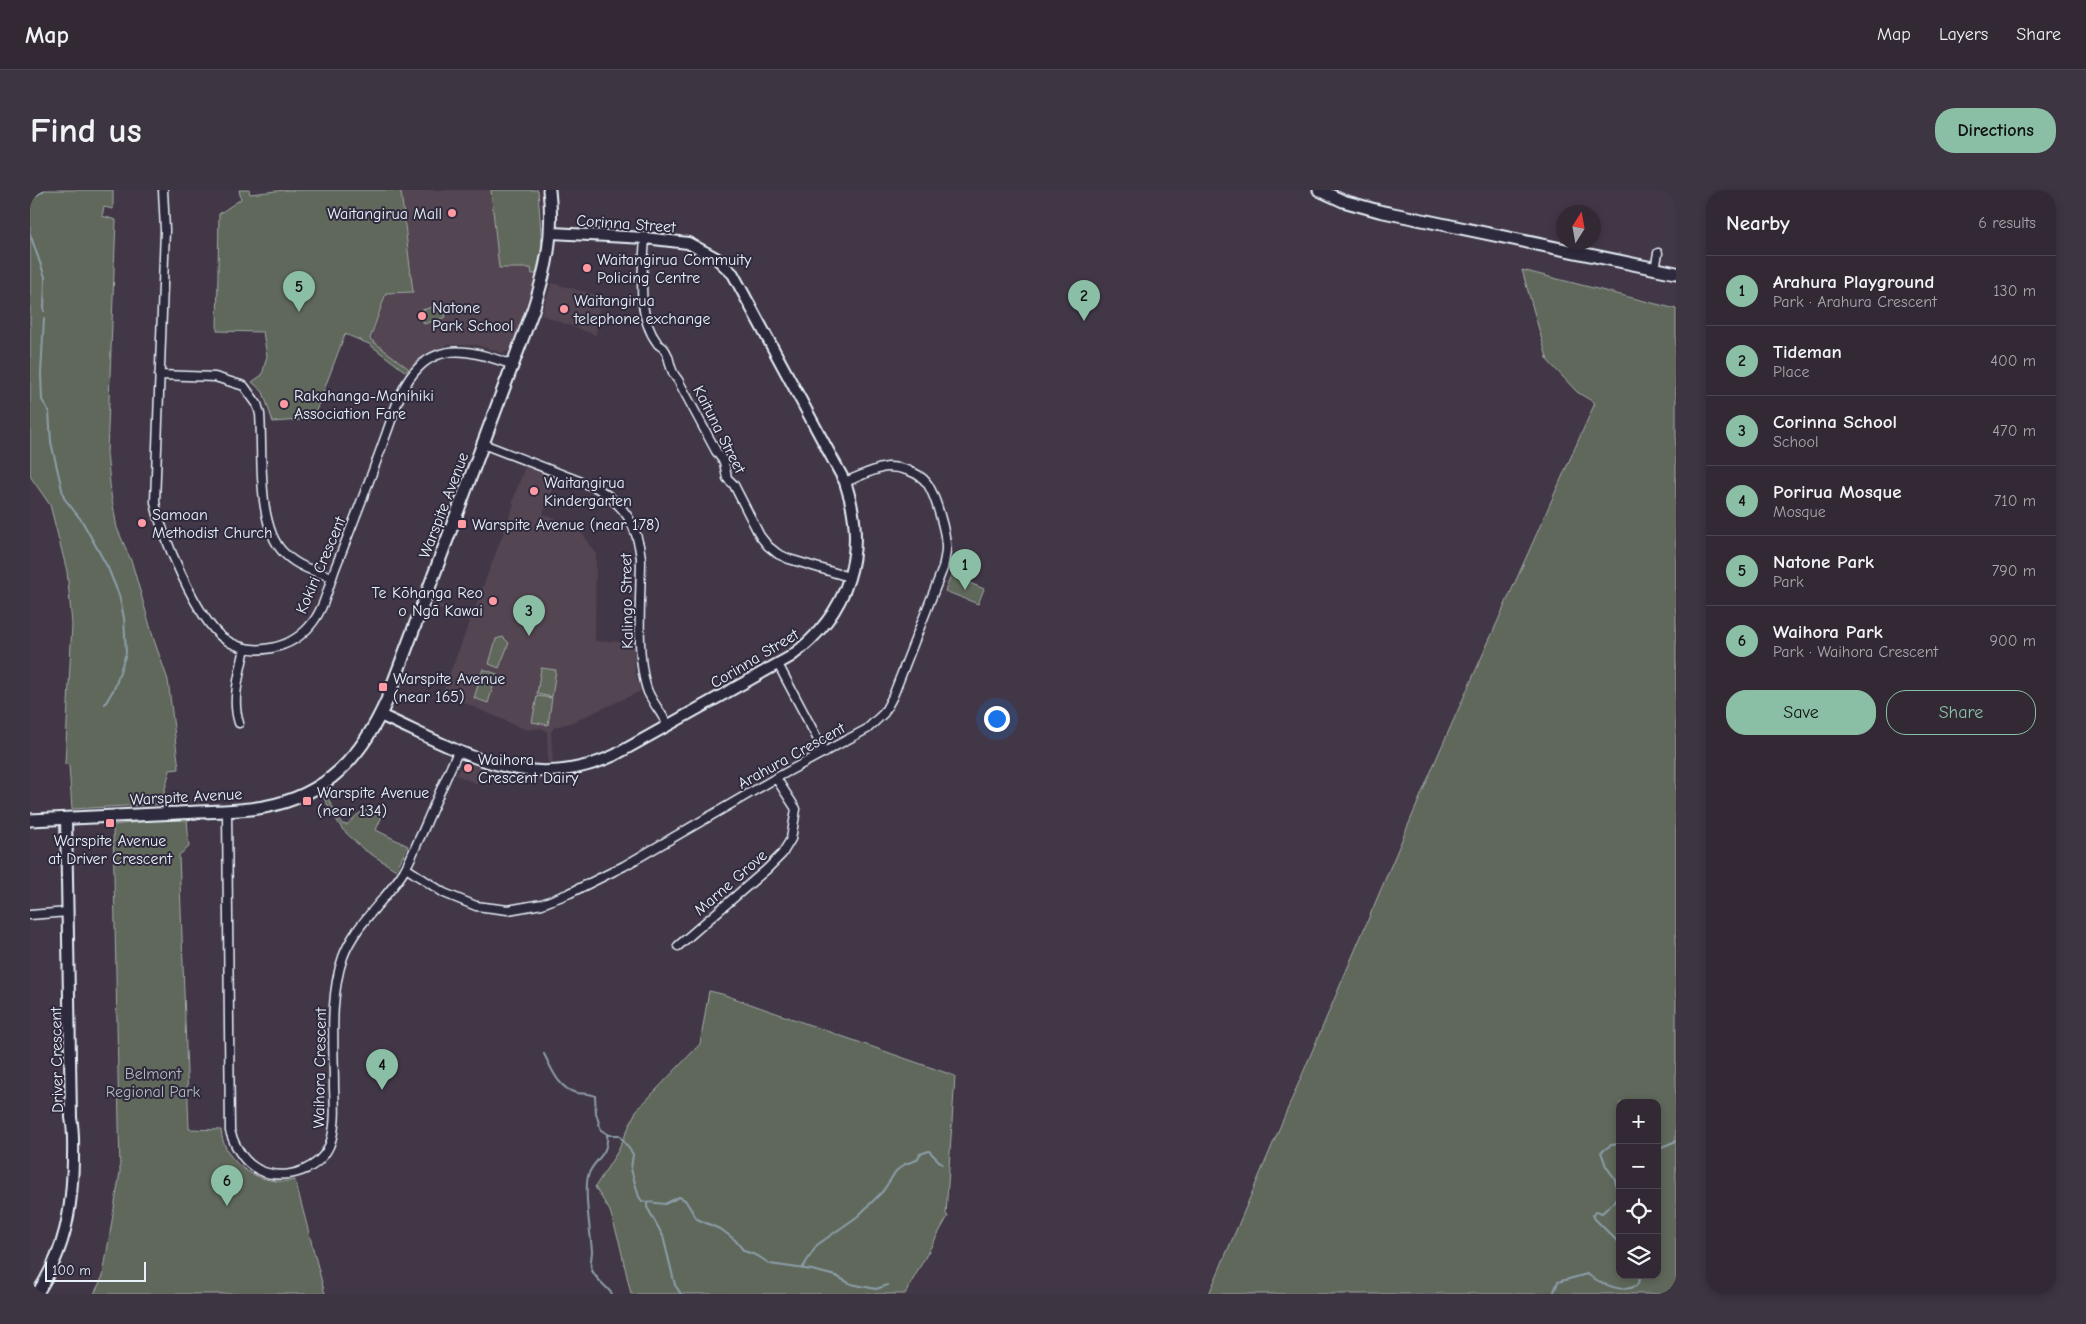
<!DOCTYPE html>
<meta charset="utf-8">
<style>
:root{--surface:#322935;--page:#3d3541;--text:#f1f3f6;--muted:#a8a6ad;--line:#4d4550;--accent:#8abfa5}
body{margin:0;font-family:"Comic Neue",sans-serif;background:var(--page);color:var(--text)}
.controls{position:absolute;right:15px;bottom:15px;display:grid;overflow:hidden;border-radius:10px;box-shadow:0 2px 8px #0003}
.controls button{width:45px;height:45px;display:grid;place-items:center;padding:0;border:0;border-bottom:1px solid var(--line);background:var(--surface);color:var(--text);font:25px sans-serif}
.compass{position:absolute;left:1526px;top:15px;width:45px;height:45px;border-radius:50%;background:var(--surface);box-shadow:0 2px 8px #0003;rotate:11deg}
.scale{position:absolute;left:15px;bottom:12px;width:101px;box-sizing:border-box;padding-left:5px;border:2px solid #e8f1f8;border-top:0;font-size:14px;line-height:18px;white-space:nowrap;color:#e8f1f8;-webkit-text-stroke:4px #2f2a3d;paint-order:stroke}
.you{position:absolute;left:966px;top:528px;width:18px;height:18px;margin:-12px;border:4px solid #fff;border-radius:50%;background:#1a73e8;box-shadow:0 0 0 8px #1a73e833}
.badge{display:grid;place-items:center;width:32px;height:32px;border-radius:50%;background:var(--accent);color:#111;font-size:16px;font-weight:700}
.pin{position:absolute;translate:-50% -41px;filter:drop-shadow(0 1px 2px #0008)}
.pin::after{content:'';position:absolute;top:26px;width:18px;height:15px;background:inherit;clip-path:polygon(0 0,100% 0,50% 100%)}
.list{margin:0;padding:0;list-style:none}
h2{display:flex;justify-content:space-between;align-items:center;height:65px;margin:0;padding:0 20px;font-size:21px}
h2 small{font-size:16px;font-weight:400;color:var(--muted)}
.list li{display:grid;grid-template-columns:32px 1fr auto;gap:15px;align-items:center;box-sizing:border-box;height:70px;padding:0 20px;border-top:1px solid var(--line)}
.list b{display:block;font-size:19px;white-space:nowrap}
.list p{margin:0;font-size:16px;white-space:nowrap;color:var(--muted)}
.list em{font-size:16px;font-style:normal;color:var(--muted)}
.actions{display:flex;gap:10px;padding:15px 20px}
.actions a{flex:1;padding:11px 0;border:1px solid var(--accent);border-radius:20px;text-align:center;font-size:18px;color:var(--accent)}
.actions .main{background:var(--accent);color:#111}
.icon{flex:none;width:28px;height:28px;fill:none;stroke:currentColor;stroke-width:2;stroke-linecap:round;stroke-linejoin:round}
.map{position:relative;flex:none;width:1646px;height:1104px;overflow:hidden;border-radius:20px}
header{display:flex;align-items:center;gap:30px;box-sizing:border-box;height:70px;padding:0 25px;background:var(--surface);border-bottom:1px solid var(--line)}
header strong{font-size:24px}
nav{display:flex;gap:28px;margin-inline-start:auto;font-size:18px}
.intro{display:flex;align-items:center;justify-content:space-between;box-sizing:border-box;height:120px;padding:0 30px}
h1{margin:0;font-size:35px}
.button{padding:12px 22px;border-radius:20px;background:var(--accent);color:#111;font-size:18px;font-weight:700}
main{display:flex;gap:30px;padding:0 30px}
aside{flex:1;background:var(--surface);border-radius:20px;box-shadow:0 2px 8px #0003}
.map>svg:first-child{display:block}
</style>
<header>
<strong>Map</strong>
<nav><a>Map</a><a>Layers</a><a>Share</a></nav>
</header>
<div class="intro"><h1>Find us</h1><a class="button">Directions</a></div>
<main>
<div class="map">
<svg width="1646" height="1104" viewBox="0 0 1646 1104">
<rect width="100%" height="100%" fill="#423747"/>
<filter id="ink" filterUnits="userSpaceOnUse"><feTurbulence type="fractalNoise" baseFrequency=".02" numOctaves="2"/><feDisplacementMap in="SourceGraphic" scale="10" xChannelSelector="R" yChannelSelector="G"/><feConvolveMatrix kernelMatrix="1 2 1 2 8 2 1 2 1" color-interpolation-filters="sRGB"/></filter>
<g filter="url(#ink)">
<path fill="#524451" d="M 368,0 L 461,0 L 469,78 L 501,78 L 502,84 L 509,85 L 481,159 L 478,161 L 473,163 L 446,155 L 418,155 L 394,165 L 379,179 L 341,151 L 356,103 L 382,102 L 371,2 Z
M 522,93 L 570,106 L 566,145 L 511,125 Z
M 495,276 L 527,288 L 513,324 L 548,337 L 566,363 L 565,451 L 604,452 L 605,482 L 611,501 L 541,533 L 525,537 L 521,542 L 523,575 L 518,575 L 517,542 L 512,538 L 496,540 L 412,503 L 440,431 L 402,416 L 404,412 L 442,426 L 484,314 L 482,313 Z
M 438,573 L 454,579 L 447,594 L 426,585 L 431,575 Z"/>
<path fill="#5e675a" stroke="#a3aca9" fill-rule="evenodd" d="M 0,0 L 83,0 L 83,19 L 74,17 L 72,26 L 86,30 L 77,263 L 81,304 L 87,338 L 102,373 L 124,450 L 138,490 L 149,579 L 140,580 L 131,614 L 42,619 L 39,575 L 35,574 L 42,434 L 37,381 L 20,315 L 0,286 Z
M 209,0 L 219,0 L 220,4 L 255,0 L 368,0 L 371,2 L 383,102 L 356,103 L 340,149 L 379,179 L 376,182 L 339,154 L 315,144 L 283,229 L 243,232 L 233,202 L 222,192 L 232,185 L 237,166 L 233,142 L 187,141 L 189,24 L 211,9 Z
M 461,0 L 508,0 L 512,57 L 506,84 L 502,84 L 501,78 L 469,78 Z
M 1492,80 L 1646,119 L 1646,1101 L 1644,1104 L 1179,1104 L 1408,565 L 1565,213 L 1547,202 L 1518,171 ZM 1590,913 L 1627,913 L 1627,1085 L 1590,1085 Z
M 412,114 L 416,127 L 394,134 L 389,121 Z
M 921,385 L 954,399 L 948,414 L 915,401 Z
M 473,447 L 479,453 L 469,478 L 459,474 L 466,449 Z
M 511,478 L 526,480 L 522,507 L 507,504 Z
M 453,479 L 467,484 L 458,513 L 444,508 Z
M 507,506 L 522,508 L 518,535 L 502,532 Z
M 295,603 L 312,634 L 317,635 C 329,622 335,616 353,624 L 346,640 L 378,656 L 366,680 L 333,659 L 312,639 L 292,605 Z
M 157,627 L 159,657 L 149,665 L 159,939 L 191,940 C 194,976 233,997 265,990 L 295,1104 L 64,1104 L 73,1086 L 90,982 L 83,635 Z
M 679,801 L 692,804 L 925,886 L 916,1024 L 918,1026 L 875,1104 L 601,1104 L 589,1051 L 580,1021 L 565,997 L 588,961 L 606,921 L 670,854 Z"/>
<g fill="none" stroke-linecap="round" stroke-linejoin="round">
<path stroke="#8c9eaa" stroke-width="2" d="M 0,10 C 3,5 10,5 14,0
M 0,44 L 15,87 L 14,121
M 14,128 L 11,184 L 12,210 L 19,221 L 21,252 L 34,308 L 52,331 L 78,378 L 89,405 L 94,428 L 96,463 L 85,497 L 75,514
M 514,864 C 522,879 528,898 546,903 C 553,904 558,903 565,906 L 566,923 L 571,940 L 579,945 L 589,945 L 603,964 L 601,979 L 609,1007 L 612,1011 L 617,1012 L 617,1017 L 633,1046 L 645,1095 L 651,1104
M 577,944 C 579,963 568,967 560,981 C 552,993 561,1045 562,1061 C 562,1066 560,1072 561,1077 C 563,1088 576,1095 582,1104
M 1590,954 L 1581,955 L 1571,962 L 1576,976 L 1585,989 L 1588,1006 L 1584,1012 L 1572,1023 L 1566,1021 L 1563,1025 L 1565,1029 L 1590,1054
M 1627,959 L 1646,951
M 618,1012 L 635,1014 L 649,1007 L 655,1010 L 667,1029 L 692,1040 L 705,1050 L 714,1061 L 728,1066 L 740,1074 L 782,1080 L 806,1086 L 821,1094 L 846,1099 L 858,1095
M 773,1077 L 787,1055 L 828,1026 L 853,1001 L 866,981 L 875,974 L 887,970 L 890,964 L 899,961 L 912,974
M 1523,1104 L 1528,1092 L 1557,1084 C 1569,1092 1591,1104 1606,1096 C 1608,1094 1610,1088 1612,1085"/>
<defs>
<path id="minor" d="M 133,0 L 135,40 L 125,312 C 130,343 168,430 193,448 C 222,469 263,459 283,432 C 295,416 299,394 306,376 C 324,331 341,287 357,242 C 365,220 371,195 388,178 C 415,150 452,164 483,175
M 615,48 C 613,83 605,124 628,154 C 630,156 633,157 634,159 C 642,169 637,178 648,190 L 686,261 L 694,272 L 697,288 L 704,295 L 730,346 L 738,356 L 748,364 L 759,369 L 819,387
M 1625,79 L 1628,63
M 129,185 L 185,187 L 214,196 L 227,214 L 230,224 C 233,262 226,336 254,363 C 267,376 285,382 302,387
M 453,254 L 567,298 C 595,316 607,334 611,368 C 611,405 605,468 618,502 C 623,513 632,524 638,535
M 748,474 L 795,563
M 209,533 C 201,509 210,483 215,458
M 197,620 L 200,941 C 205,957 213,972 229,980 C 255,992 292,980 301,951 C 306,934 305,916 304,898 C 304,855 299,808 313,767 C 325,734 356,710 374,681 C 381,669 386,655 392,643 C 404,615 416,587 429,560
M 376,678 L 414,703 L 446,716 L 478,720 L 512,714 L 540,703 L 594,676 L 746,588 L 837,539 L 854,523 L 863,506 L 913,378 C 914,371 916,365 916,359 C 917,345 905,303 896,292 C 888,282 871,277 858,277 C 847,277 826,288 815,292
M 0,725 L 38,722
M 648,756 L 737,679 L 752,664 L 761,649 L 766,619 L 746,588"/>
<path id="tertiary" d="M 350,525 C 431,561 496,606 585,565 L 760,467 C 819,424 839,361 815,292 L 703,84 L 686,68 L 658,53 L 615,48 L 522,43
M 7,1104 C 35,1060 42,1021 43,970 C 43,956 44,941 41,928 L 36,628"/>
<path id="secondary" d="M 1289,0 L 1313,11 L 1349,21 L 1646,83
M 0,630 C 49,628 98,625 148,623 C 176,621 206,622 234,617 C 298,605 332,566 357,510 L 503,120 C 517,78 524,44 519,0"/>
</defs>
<use href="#minor" stroke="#e8f1f8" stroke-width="11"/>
<use href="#tertiary" stroke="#e8f1f8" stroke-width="14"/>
<use href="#secondary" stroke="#e8f1f8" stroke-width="15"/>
<use href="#minor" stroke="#2f2a3d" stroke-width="8"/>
<use href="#tertiary" stroke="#2f2a3d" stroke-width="10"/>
<use href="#secondary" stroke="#2f2a3d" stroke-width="11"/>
</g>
</g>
<g fill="#ff9aa2" stroke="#2f2a3d" stroke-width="2">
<circle cx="422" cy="23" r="5"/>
<circle cx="557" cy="78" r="5"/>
<circle cx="534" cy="119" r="5"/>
<circle cx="392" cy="126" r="5"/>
<circle cx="254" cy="214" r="5"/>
<circle cx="504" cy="301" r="5"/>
<circle cx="112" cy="333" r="5"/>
<rect x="427" y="329" width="10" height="10" rx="2.5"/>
<circle cx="463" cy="411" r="5"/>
<rect x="348" y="492" width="10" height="10" rx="2.5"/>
<circle cx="438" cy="578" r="5"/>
<rect x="272" y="606" width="10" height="10" rx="2.5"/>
<rect x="75" y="628" width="10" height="10" rx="2.5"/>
</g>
<g text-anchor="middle" stroke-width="4" stroke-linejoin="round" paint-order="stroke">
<g font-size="16" fill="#e8f1f8" stroke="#2f2a3d" text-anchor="start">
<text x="412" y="29" text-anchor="end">Waitangirua Mall</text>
<text x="567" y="75">Waitangirua Commuity<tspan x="567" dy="18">Policing Centre</tspan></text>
<text x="544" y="116">Waitangirua<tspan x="544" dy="18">telephone exchange</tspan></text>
<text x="402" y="123">Natone<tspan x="402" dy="18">Park School</tspan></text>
<text x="264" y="211">Rakahanga-Manihiki<tspan x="264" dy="18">Association Fare</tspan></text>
<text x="514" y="298">Waitangirua<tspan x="514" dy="18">Kindergarten</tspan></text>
<text x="122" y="330">Samoan<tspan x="122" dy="18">Methodist Church</tspan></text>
<text x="442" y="340">Warspite Avenue (near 178)</text>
<text x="453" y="408" text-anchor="end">Te Kōhanga Reo<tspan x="453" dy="18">o Ngā Kawai</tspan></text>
<text x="363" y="494">Warspite Avenue<tspan x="363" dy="18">(near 165)</tspan></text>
<text x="448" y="575">Waihora<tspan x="448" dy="18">Crescent Dairy</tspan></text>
<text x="287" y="608">Warspite Avenue<tspan x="287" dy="18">(near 134)</tspan></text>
<text x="80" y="656" text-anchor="middle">Warspite Avenue<tspan x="80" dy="18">at Driver Crescent</tspan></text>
</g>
<g font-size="16" fill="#e8f1f8" stroke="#2f2a3d">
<text transform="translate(596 33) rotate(4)" y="6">Corinna Street</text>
<text transform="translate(690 239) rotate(63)" y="6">Kaituna Street</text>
<text transform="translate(413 315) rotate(-69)" y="6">Warspite Avenue</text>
<text transform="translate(290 375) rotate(-67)" y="6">Kokiri Crescent</text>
<text transform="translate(596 411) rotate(-91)" y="6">Kalingo Street</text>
<text transform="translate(724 468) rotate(-31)" y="6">Corinna Street</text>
<text transform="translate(761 565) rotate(-29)" y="6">Arahura Crescent</text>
<text transform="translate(156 606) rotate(-3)" y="6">Warspite Avenue</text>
<text transform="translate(700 692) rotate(-41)" y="6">Marne Grove</text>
<text transform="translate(26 870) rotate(-91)" y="6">Driver Crescent</text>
<text transform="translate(289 878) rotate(-89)" y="6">Waihora Crescent</text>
</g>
<g font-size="16" fill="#b1bab9" stroke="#2f2a3d">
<text x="123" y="889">Belmont<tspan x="123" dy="18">Regional Park</tspan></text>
</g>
</g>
</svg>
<div class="controls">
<button>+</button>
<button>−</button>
<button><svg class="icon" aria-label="locate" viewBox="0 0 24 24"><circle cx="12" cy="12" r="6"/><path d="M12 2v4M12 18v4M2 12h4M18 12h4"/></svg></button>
<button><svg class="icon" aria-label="layers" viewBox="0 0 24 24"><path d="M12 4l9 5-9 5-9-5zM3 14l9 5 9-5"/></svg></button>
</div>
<svg class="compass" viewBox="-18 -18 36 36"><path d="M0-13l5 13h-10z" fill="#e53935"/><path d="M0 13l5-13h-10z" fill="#a8a6ad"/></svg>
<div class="scale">100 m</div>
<div class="you"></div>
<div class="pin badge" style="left:935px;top:400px">1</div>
<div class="pin badge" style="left:1054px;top:131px">2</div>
<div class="pin badge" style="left:499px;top:446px">3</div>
<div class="pin badge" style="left:352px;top:900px">4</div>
<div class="pin badge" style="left:269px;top:122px">5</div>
<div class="pin badge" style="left:197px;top:1016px">6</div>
</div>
<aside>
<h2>Nearby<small>6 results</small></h2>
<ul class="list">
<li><span class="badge">1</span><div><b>Arahura Playground</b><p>Park · Arahura Crescent</p></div><em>130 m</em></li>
<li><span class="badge">2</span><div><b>Tideman</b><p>Place</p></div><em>400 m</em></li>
<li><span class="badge">3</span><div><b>Corinna School</b><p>School</p></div><em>470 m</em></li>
<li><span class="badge">4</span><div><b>Porirua Mosque</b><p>Mosque</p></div><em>710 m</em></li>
<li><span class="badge">5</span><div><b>Natone Park</b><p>Park</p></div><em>790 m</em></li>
<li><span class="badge">6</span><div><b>Waihora Park</b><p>Park · Waihora Crescent</p></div><em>900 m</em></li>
</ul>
<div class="actions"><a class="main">Save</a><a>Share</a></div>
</aside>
</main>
